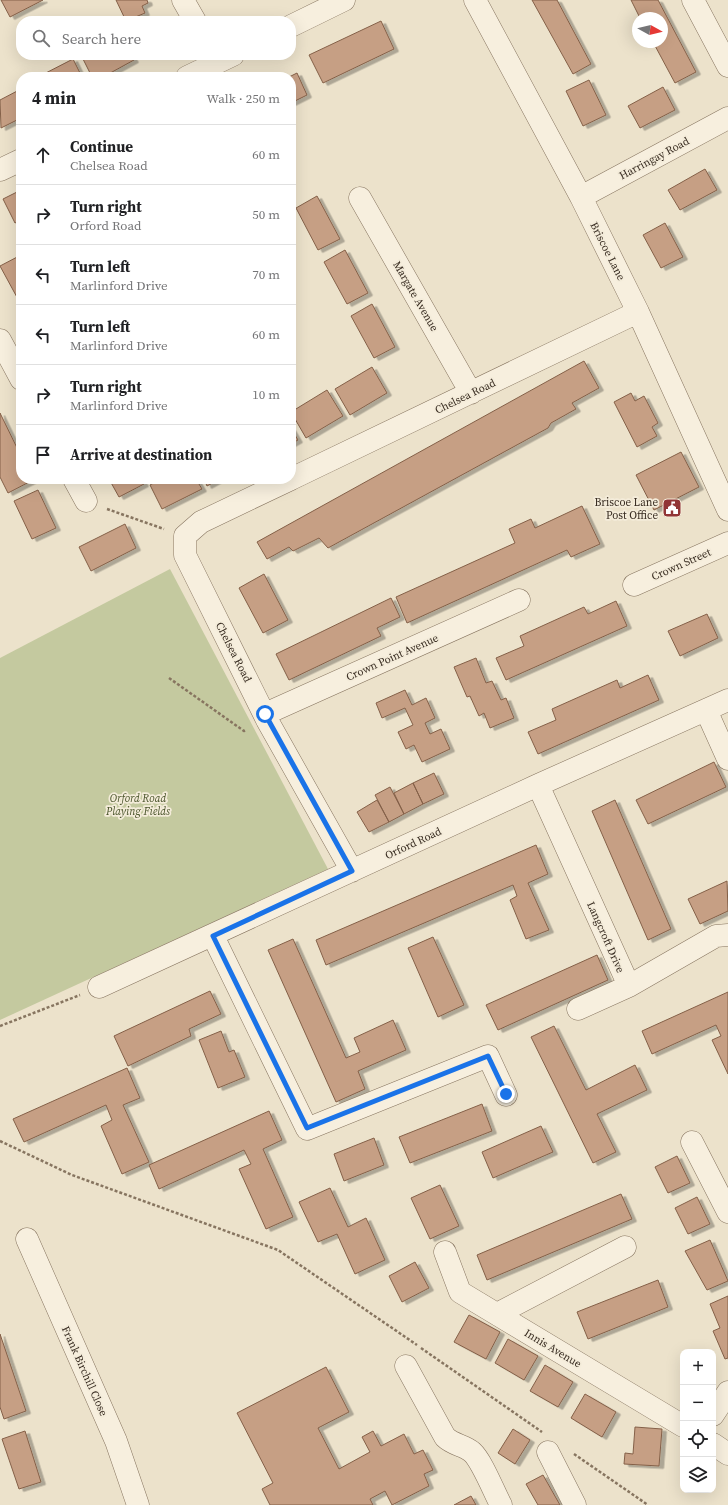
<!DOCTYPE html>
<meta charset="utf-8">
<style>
:root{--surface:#fff;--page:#f6f6f6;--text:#202124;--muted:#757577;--line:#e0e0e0}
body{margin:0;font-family:"Source Serif 4",serif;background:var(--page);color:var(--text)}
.controls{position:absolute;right:12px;bottom:12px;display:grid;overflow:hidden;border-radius:8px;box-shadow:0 4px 16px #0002}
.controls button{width:36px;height:36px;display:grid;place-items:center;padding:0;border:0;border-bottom:1px solid var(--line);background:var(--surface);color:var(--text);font:20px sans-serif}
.compass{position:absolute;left:632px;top:12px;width:36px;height:36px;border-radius:50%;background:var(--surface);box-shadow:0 4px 16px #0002;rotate:98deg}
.stop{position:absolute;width:12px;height:12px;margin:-9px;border:3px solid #1a73e8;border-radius:50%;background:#fff}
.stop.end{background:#1a73e8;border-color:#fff;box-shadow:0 1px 4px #0008}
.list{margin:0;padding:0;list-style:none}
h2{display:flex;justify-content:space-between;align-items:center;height:52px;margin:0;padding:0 16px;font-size:17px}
h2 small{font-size:13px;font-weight:400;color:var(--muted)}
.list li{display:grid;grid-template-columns:26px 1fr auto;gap:12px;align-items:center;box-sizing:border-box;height:60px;padding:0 16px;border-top:1px solid var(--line)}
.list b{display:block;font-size:15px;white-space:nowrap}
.list p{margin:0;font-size:13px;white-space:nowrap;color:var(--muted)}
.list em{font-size:13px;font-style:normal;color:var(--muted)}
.icon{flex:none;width:22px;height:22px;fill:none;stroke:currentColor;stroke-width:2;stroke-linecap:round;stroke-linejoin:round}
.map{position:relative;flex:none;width:728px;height:1505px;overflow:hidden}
.search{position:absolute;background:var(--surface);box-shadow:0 4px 16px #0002;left:16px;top:16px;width:280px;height:44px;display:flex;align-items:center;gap:10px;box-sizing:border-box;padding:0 14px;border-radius:16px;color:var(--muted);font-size:15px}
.panel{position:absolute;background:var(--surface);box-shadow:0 4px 16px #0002;left:16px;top:72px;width:280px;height:412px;border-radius:16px}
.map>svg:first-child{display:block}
</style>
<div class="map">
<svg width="728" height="1505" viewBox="0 0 728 1505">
<defs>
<filter id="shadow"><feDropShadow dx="4.5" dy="2.5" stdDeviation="0" flood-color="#0004"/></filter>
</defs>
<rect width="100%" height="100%" fill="#ece2cb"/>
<path fill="#c4c99f" d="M 170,569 L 328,869 L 0,1020 L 0,658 Z"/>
<path fill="#c69f84" stroke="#846048" filter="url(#shadow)" d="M 1,0 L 43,0 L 10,17 Z
M 116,0 L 147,0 L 148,3 L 142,6 L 145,13 L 126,21 Z
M 532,0 L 557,0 L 591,64 L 573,74 Z
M 631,0 L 658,0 L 696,72 L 675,83 L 653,42 L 662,42 L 662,18 L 640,18 Z
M 381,21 L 394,49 L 323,83 L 309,55 Z
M 90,55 L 131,55 L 134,60 L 103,77 L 92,77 L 83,59 Z
M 73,59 L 82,77 L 38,77 Z
M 297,73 L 307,95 L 291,103 L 291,77 L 289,77 Z
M 589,80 L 606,115 L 583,126 L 566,91 Z
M 663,87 L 675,110 L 640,128 L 628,106 Z
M 21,89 L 21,118 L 1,128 L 0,100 Z
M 705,169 L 717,190 L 680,210 L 668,190 Z
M 21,190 L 21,220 L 15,223 L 3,199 Z
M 317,196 L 340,239 L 318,250 L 296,208 Z
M 665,223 L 683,257 L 661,268 L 643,235 Z
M 345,250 L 368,293 L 347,304 L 324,262 Z
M 21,255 L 21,300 L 19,301 L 0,266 Z
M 372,304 L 395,347 L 374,358 L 351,316 Z
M 584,361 L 599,388 L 572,403 L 576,409 L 551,423 L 548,428 L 328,548 L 319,538 L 293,551 L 289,547 L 267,559 L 257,542 Z
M 372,367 L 387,393 L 350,415 L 335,389 Z
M 327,390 L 343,416 L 306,438 L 291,412 Z
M 631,393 L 635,401 L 644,396 L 658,423 L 652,427 L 657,436 L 637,447 L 614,402 Z
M 0,413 L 21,456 L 21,479 L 33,480 L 8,493 L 0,477 Z
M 291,428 L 298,440 L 291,444 Z
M 681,452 L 699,487 L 654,510 L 636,475 Z
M 109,479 L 141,479 L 144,484 L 119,497 Z
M 161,479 L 196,479 L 202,489 L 162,509 L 150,485 Z
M 204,479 L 220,479 L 207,486 Z
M 38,490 L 56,528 L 32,539 L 14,501 Z
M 582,506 L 600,544 L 571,557 L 567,550 L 407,623 L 396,597 L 515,543 L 509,529 L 531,519 L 535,528 Z
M 125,524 L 136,548 L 91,571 L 79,547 Z
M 264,574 L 288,620 L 263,633 L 239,588 Z
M 391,598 L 400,617 L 377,628 L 381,636 L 289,680 L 276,654 Z
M 616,601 L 627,626 L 506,680 L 496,658 L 524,646 L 520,636 L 584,607 L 588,614 Z
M 707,614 L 718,638 L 680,656 L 668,631 Z
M 476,658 L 486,683 L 492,681 L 501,700 L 506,698 L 514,718 L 490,728 L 484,713 L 479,716 L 470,696 L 467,697 L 454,667 Z
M 648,675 L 659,700 L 538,754 L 528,732 L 556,720 L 552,709 L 617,680 L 620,688 Z
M 405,690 L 412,705 L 426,698 L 435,718 L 425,723 L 430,734 L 441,729 L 450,749 L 422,762 L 414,745 L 406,749 L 398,732 L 413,725 L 405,708 L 382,718 L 376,703 Z
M 714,762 L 726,787 L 648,824 L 636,800 Z
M 434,773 L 444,794 L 423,804 L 413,783 Z
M 413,783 L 423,804 L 404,814 L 394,793 Z
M 390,787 L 404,814 L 389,822 L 375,795 Z
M 377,800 L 389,822 L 369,832 L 357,812 Z
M 615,800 L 671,929 L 648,940 L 592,811 Z
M 536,845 L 548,874 L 528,883 L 549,930 L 526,939 L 510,900 L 517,896 L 513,885 L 326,965 L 316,940 Z
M 727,881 L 728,911 L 700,924 L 688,899 Z
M 433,937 L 464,1005 L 438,1017 L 408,948 Z
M 293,939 L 346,1058 L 360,1052 L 354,1038 L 393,1020 L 406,1050 L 358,1071 L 365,1089 L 336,1102 L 268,950 Z
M 597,955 L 608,980 L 498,1030 L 486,1005 Z
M 210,991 L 221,1014 L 189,1029 L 191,1036 L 128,1066 L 114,1036 Z
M 728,992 L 728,1074 L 712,1040 L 721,1036 L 716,1025 L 652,1054 L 642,1031 Z
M 554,1026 L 586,1090 L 635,1065 L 647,1090 L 597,1114 L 616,1152 L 593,1163 L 531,1037 Z
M 221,1031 L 229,1052 L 234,1050 L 245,1077 L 218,1088 L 199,1040 Z
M 127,1068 L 140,1098 L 123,1105 L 149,1162 L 122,1174 L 101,1126 L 112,1120 L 106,1105 L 24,1142 L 13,1119 Z
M 482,1104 L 492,1131 L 410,1163 L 399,1137 Z
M 269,1111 L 282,1140 L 263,1149 L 293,1217 L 266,1229 L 239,1169 L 251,1164 L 244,1150 L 159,1189 L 149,1165 Z
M 541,1126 L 553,1152 L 493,1178 L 482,1152 Z
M 374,1138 L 384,1165 L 344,1181 L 334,1154 Z
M 677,1156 L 690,1183 L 668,1193 L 655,1167 Z
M 440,1185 L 459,1226 L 430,1239 L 411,1198 Z
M 330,1188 L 348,1227 L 366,1218 L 385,1260 L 355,1274 L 337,1234 L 318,1242 L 299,1202 Z
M 621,1194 L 632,1219 L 487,1280 L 477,1255 Z
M 697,1197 L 710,1224 L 688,1234 L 675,1208 Z
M 710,1240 L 728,1281 L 707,1290 L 685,1251 Z
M 415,1262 L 429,1288 L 402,1302 L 389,1276 Z
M 658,1280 L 668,1307 L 588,1339 L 577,1312 Z
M 728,1296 L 728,1358 L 725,1359 L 713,1331 L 720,1328 L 710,1304 Z
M 469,1315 L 500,1332 L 486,1359 L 454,1342 Z
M 0,1334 L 26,1411 L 4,1419 L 0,1407 Z
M 508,1339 L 538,1356 L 524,1380 L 495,1363 Z
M 545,1365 L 573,1382 L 558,1407 L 530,1391 Z
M 326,1367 L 349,1412 L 318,1428 L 339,1469 L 370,1452 L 362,1437 L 373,1431 L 381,1446 L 404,1434 L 414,1454 L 423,1450 L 433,1470 L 424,1474 L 429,1486 L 392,1505 L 385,1491 L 370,1499 L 373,1505 L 270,1505 L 262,1489 L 273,1483 L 237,1413 Z
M 585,1394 L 616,1412 L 602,1437 L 571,1418 Z
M 635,1427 L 662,1429 L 659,1466 L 624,1464 L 625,1453 L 633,1454 Z
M 513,1429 L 530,1440 L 515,1464 L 498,1453 Z
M 25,1431 L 41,1482 L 19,1489 L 2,1439 Z
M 543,1475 L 560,1505 L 538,1505 L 526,1484 Z
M 471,1496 L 476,1505 L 454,1505 Z"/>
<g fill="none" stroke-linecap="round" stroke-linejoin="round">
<defs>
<path id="minor" d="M 183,0 L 195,21
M 475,0 L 581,197 L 638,312 L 728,510
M 693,0 L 728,66
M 291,26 L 344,0
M 187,77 L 233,55
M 0,170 L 21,160
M 581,197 L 728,118
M 360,198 L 471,393
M 0,340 L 21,379
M 74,479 L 86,501
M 291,479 L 201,522 L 185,536 L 185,555 L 267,720 L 352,871
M 291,479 L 638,312
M 634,585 L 728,543
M 706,710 L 728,759
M 265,714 L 519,600
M 538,785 L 629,986 L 716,936 L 728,935
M 213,936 L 307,1129 L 488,1056 L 506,1095
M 99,987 L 538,785 L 728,700
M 578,1009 L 629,986
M 692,1142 L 728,1212
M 27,1239 L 116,1441 L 138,1505
M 445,1252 L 460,1292 L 683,1426
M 497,1314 L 625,1247
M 406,1366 L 445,1437 C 453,1445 464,1445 472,1452 C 482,1461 494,1492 501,1505
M 713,1415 L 728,1392
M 713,1444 L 728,1454
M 548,1452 L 575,1505"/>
</defs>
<use href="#minor" stroke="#877560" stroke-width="23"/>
<path stroke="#877560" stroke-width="2.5" stroke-dasharray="3 2" stroke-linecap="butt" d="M 107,509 L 164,529
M 169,678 L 244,731 L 247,730
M 0,1026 L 80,995
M 0,1141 L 72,1175 L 278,1250 L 417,1345
M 421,1348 L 542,1432
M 574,1454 L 648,1505"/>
<use href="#minor" stroke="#f7efde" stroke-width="22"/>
</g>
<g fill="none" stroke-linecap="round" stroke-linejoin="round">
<path stroke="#1a73e8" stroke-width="5" d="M 265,714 L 352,871 L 213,936 L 307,1128 L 488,1056 L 506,1094"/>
</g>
<defs>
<symbol id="civic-square" viewBox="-11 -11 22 22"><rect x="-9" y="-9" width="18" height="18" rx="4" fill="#913536" stroke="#f4ecda"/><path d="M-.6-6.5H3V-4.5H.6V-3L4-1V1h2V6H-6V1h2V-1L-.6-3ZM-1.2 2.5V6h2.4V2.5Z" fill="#fff"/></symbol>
</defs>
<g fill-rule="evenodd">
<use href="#civic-square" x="661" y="497" width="22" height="22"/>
</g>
<g text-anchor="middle" stroke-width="3.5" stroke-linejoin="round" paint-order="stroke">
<g font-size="11" fill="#392d22" stroke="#f4ecda">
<text transform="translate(654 158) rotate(-28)" y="4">Harringay Road</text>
<text transform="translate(608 251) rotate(63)" y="4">Briscoe Lane</text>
<text transform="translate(416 296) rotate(60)" y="4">Margate Avenue</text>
<text transform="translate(465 396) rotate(-26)" y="4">Chelsea Road</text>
<text transform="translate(681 564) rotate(-24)" y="4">Crown Street</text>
<text transform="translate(234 652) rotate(63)" y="4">Chelsea Road</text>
<text transform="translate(392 657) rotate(-24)" y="4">Crown Point Avenue</text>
<text transform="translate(413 843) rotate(-25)" y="4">Orford Road</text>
<text transform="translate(606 937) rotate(66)" y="4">Langcroft Drive</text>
<text transform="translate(553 1348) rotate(31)" y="4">Innis Avenue</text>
<text transform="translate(85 1371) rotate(66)" y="4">Frank Birchill Close</text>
</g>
<g font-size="11" fill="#392d22" stroke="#f4ecda" text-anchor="end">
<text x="658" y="506">Briscoe Lane<tspan x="658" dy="13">Post Office</tspan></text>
</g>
<g font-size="11" font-style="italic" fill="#4a542b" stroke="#f4ecda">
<text x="138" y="802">Orford Road<tspan x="138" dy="13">Playing Fields</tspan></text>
</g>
</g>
</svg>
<div class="controls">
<button>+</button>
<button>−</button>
<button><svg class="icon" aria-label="locate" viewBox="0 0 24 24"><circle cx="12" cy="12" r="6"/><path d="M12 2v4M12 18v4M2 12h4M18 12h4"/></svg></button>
<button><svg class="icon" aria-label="layers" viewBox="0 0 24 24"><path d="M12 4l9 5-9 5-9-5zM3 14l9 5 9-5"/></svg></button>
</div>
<svg class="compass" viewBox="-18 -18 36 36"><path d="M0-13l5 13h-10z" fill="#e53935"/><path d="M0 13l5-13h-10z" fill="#757577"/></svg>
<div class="stop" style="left:265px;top:714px"></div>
<div class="stop end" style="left:506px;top:1094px"></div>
<div class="search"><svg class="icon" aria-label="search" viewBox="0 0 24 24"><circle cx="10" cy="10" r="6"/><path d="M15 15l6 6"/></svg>Search here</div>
<section class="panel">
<h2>4 min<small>Walk · 250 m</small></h2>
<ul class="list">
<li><svg class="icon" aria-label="ahead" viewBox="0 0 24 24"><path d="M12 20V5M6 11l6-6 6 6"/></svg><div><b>Continue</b><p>Chelsea Road</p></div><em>60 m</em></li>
<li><svg class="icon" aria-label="right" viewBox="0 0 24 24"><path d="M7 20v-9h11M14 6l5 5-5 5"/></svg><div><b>Turn right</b><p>Orford Road</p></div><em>50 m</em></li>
<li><svg class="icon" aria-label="left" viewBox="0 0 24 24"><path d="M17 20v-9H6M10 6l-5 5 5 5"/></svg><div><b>Turn left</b><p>Marlinford Drive</p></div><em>70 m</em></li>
<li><svg class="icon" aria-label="left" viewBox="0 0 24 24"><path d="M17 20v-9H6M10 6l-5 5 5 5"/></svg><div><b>Turn left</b><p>Marlinford Drive</p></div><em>60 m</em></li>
<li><svg class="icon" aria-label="right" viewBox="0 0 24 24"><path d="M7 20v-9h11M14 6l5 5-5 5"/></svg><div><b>Turn right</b><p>Marlinford Drive</p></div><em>10 m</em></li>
<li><svg class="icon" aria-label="arrive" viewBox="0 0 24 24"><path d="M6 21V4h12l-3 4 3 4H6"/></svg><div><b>Arrive at destination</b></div></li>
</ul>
</section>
</div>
